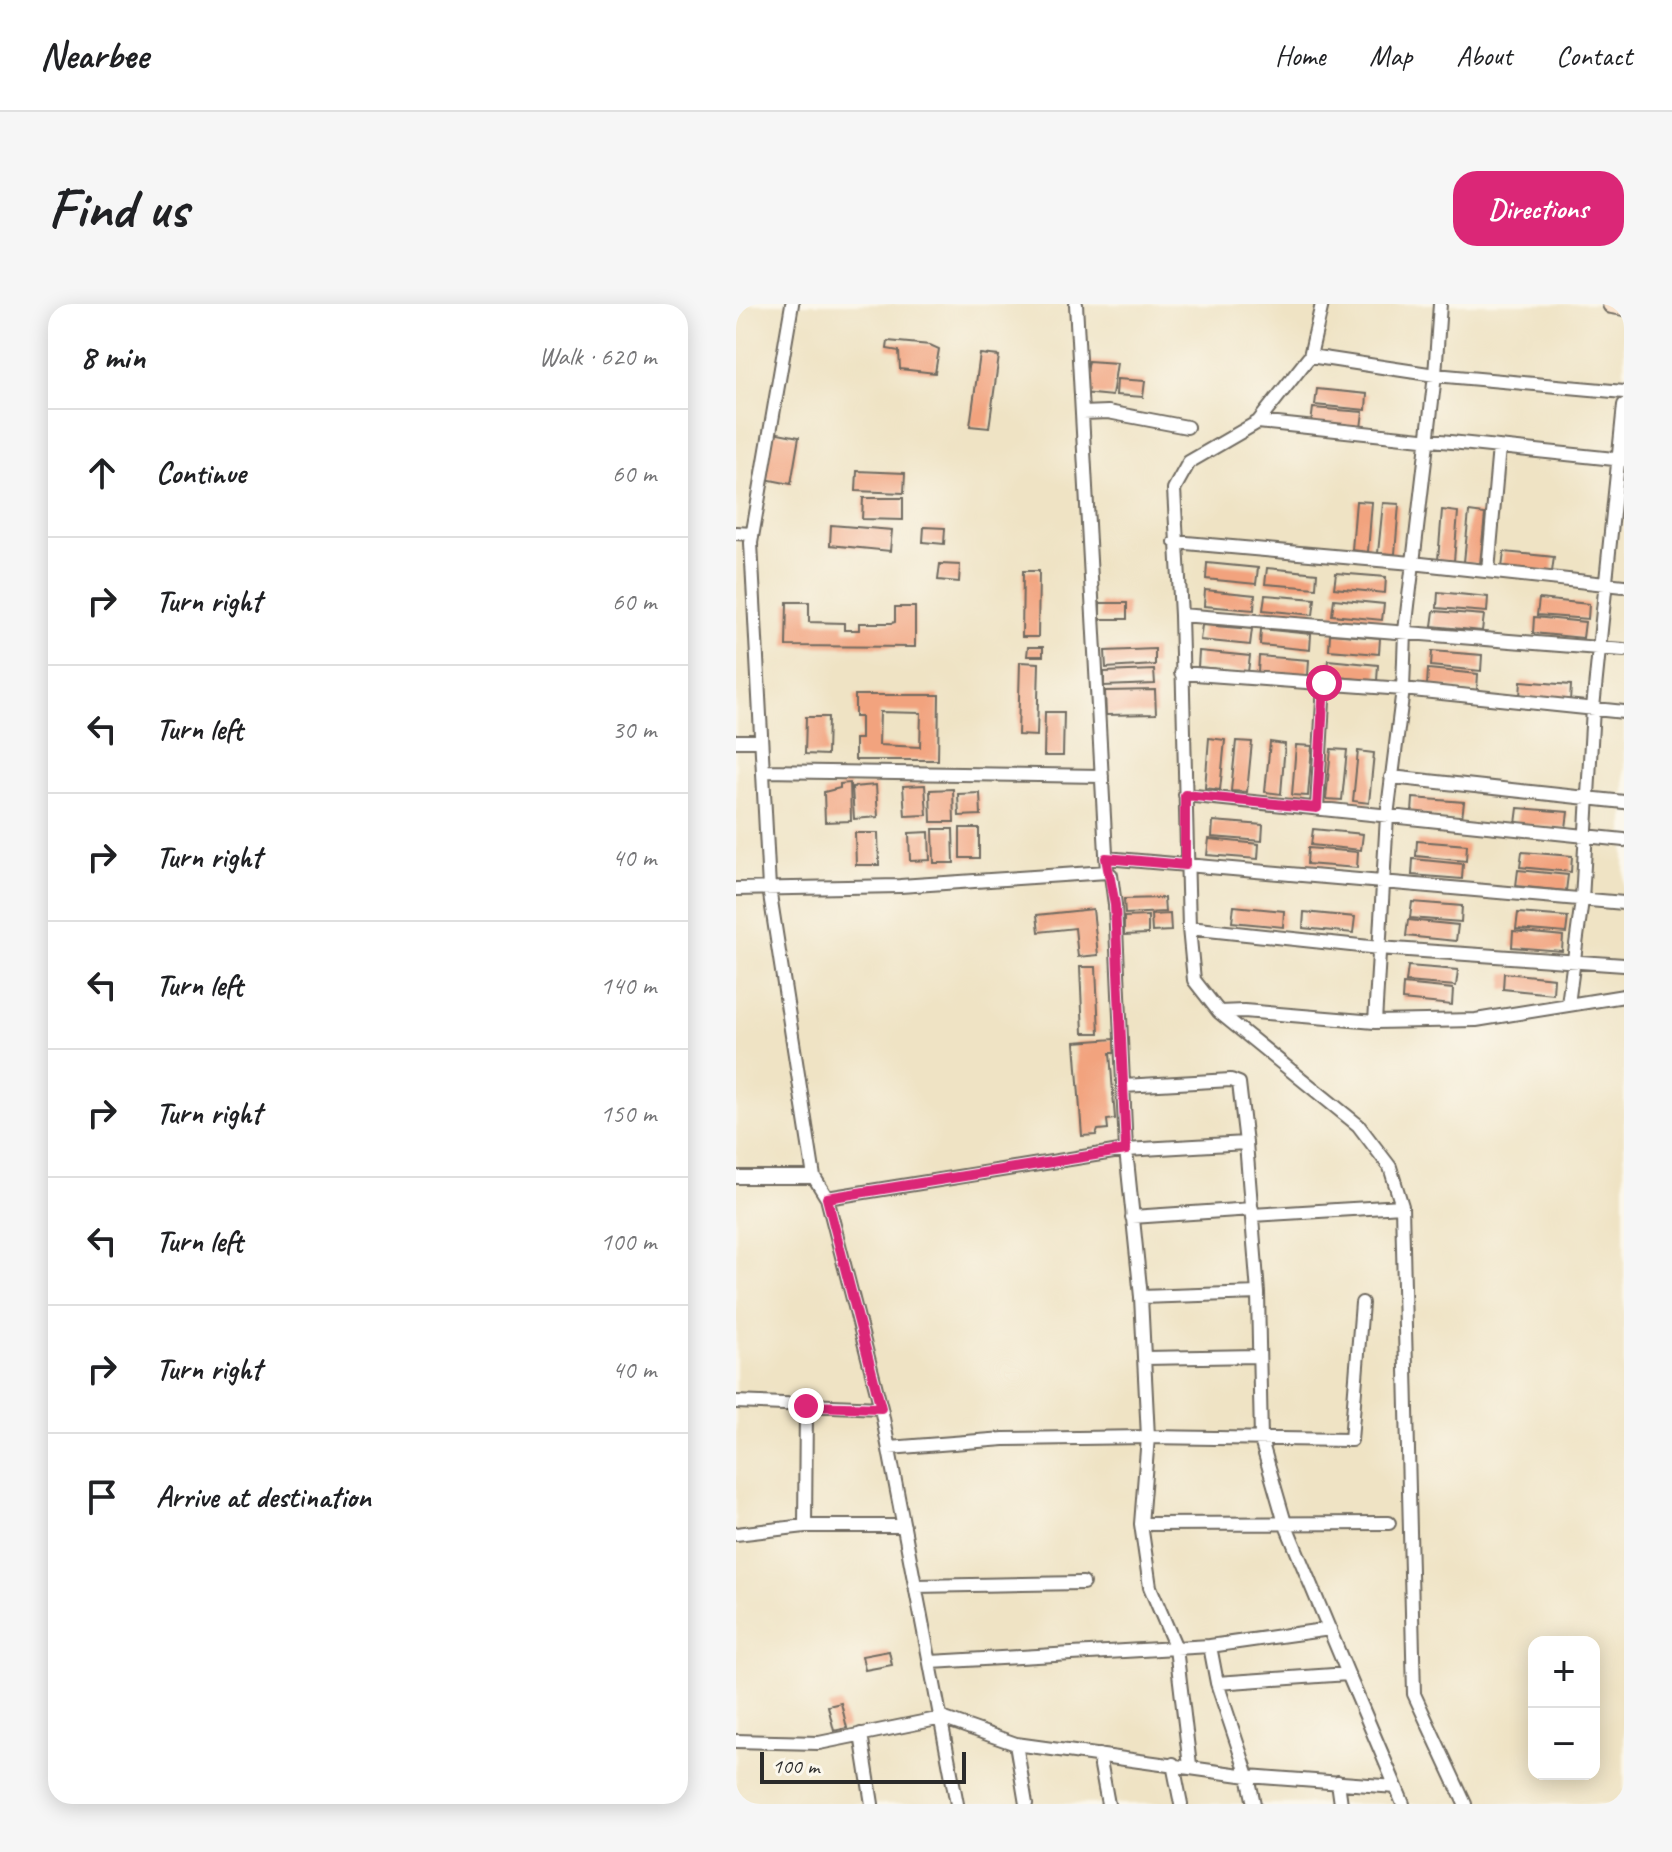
<!DOCTYPE html>
<meta charset="utf-8">
<style>
:root{--surface:#fff;--page:#f6f6f6;--text:#202124;--muted:#757577;--line:#e0e0e0;--accent:#db2777}
body{margin:0;font-family:Caveat,sans-serif;background:var(--page);color:var(--text)}
.controls{position:absolute;right:24px;bottom:24px;display:grid;overflow:hidden;border-radius:16px;box-shadow:0 4px 20px #0003}
.controls button{width:72px;height:72px;display:grid;place-items:center;padding:0;border:0;border-bottom:2px solid var(--line);background:var(--surface);color:var(--text);font:40px sans-serif}
.scale{position:absolute;left:24px;bottom:20px;width:206px;box-sizing:border-box;padding-left:8px;border:4px solid #2b2b2b;border-top:0;font-size:22px;line-height:28px;white-space:nowrap;color:#2b2b2b;-webkit-text-stroke:6px #fbf7ec;paint-order:stroke}
.stop{position:absolute;width:24px;height:24px;margin:-18px;border:6px solid #db2777;border-radius:50%;background:#fff}
.stop.end{background:#db2777;border-color:#fff;box-shadow:0 2px 8px #0008}
.list{margin:0;padding:0;list-style:none}
h2{display:flex;justify-content:space-between;align-items:center;height:104px;margin:0;padding:0 32px;font-size:34px}
h2 small{font-size:26px;font-weight:400;color:var(--muted)}
.list li{display:grid;grid-template-columns:52px 1fr auto;gap:24px;align-items:center;box-sizing:border-box;height:128px;padding:0 32px;border-top:2px solid var(--line)}
.list b{display:block;font-size:30px;white-space:nowrap}
.list em{font-size:26px;font-style:normal;color:var(--muted)}
.icon{flex:none;width:44px;height:44px;fill:none;stroke:currentColor;stroke-width:2;stroke-linecap:round;stroke-linejoin:round}
.map{position:relative;flex:none;width:888px;height:1500px;overflow:hidden;border-radius:24px}
header{display:flex;align-items:center;gap:48px;box-sizing:border-box;height:112px;padding:0 40px;background:var(--surface);border-bottom:2px solid var(--line)}
header strong{font-size:38px}
nav{display:flex;gap:44px;margin-inline-start:auto;font-size:28px}
.intro{display:flex;align-items:center;justify-content:space-between;box-sizing:border-box;height:192px;padding:0 48px}
h1{margin:0;font-size:56px}
.button{padding:20px 36px;border-radius:24px;background:var(--accent);color:#fff;font-size:28px;font-weight:700}
main{display:flex;gap:48px;padding:0 48px}
aside{flex:1;background:var(--surface);border-radius:24px;box-shadow:0 4px 20px #0003}
.map>svg:first-child{display:block}
</style>
<header>
<strong>Nearbee</strong>
<nav><a>Home</a><a>Map</a><a>About</a><a>Contact</a></nav>
</header>
<div class="intro"><h1>Find us</h1><a class="button">Directions</a></div>
<main>
<aside>
<h2>8 min<small>Walk · 620 m</small></h2>
<ul class="list">
<li><svg class="icon" aria-label="ahead" viewBox="0 0 24 24"><path d="M12 20V5M6 11l6-6 6 6"/></svg><div><b>Continue</b></div><em>60 m</em></li>
<li><svg class="icon" aria-label="right" viewBox="0 0 24 24"><path d="M7 20v-9h11M14 6l5 5-5 5"/></svg><div><b>Turn right</b></div><em>60 m</em></li>
<li><svg class="icon" aria-label="left" viewBox="0 0 24 24"><path d="M17 20v-9H6M10 6l-5 5 5 5"/></svg><div><b>Turn left</b></div><em>30 m</em></li>
<li><svg class="icon" aria-label="right" viewBox="0 0 24 24"><path d="M7 20v-9h11M14 6l5 5-5 5"/></svg><div><b>Turn right</b></div><em>40 m</em></li>
<li><svg class="icon" aria-label="left" viewBox="0 0 24 24"><path d="M17 20v-9H6M10 6l-5 5 5 5"/></svg><div><b>Turn left</b></div><em>140 m</em></li>
<li><svg class="icon" aria-label="right" viewBox="0 0 24 24"><path d="M7 20v-9h11M14 6l5 5-5 5"/></svg><div><b>Turn right</b></div><em>150 m</em></li>
<li><svg class="icon" aria-label="left" viewBox="0 0 24 24"><path d="M17 20v-9H6M10 6l-5 5 5 5"/></svg><div><b>Turn left</b></div><em>100 m</em></li>
<li><svg class="icon" aria-label="right" viewBox="0 0 24 24"><path d="M7 20v-9h11M14 6l5 5-5 5"/></svg><div><b>Turn right</b></div><em>40 m</em></li>
<li><svg class="icon" aria-label="arrive" viewBox="0 0 24 24"><path d="M6 21V4h12l-3 4 3 4H6"/></svg><div><b>Arrive at destination</b></div></li>
</ul>
</aside>
<div class="map">
<svg width="888" height="1500" viewBox="0 0 888 1500">
<rect width="100%" height="100%" fill="#fbf7ec"/>
<filter id="ink" filterUnits="userSpaceOnUse"><feTurbulence type="fractalNoise" baseFrequency=".0125" numOctaves="2"/><feDisplacementMap in="SourceGraphic" scale="16" xChannelSelector="R" yChannelSelector="G"/><feConvolveMatrix kernelMatrix="1 2 1 2 8 2 1 2 1" color-interpolation-filters="sRGB"/></filter>
<filter id="wash" filterUnits="userSpaceOnUse"><feTurbulence type="fractalNoise" baseFrequency=".006" numOctaves="4" result="noise"/><feDisplacementMap in="SourceGraphic" scale="32" xChannelSelector="R" yChannelSelector="G"/><feGaussianBlur stdDeviation="1.8" result="paint"/><feColorMatrix in="noise" values="0 0 0 0 0 0 0 0 0 0 0 0 0 0 0 0 0 1.4 0 .05"/><feComposite in="paint" operator="in"/></filter>
<g filter="url(#wash)">
<rect width="100%" height="100%" fill="#efe3c4"/>
<g id="blocks">
<path fill="#f2a37e" fill-rule="evenodd" d="M 152,37 L 194,41 L 203,45 L 199,69 L 164,65 L 163,47 L 151,45 Z
M 244,50 L 263,52 L 253,124 L 234,122 Z
M 352,57 L 381,59 L 376,92 L 346,89 Z
M 381,75 L 409,77 L 407,93 L 380,91 Z
M 581,85 L 631,90 L 630,106 L 579,101 Z
M 577,104 L 627,108 L 625,124 L 575,120 Z
M 37,128 L 63,133 L 55,180 L 29,175 Z
M 121,167 L 169,169 L 168,189 L 120,187 Z
M 127,194 L 167,194 L 167,216 L 126,215 Z
M 620,197 L 636,198 L 632,248 L 616,246 Z
M 647,199 L 663,200 L 659,250 L 642,249 Z
M 706,206 L 722,208 L 718,257 L 702,256 Z
M 733,208 L 749,210 L 744,260 L 728,258 Z
M 95,221 L 156,226 L 154,247 L 94,241 Z
M 188,223 L 209,224 L 208,240 L 187,238 Z
M 768,248 L 818,253 L 816,268 L 766,264 Z
M 471,259 L 522,264 L 520,280 L 470,275 Z
M 204,260 L 224,261 L 223,278 L 202,276 Z
M 531,264 L 581,269 L 580,284 L 529,280 Z
M 287,267 L 303,267 L 302,333 L 286,333 Z
M 600,269 L 650,273 L 649,289 L 598,284 Z
M 469,286 L 519,291 L 518,306 L 468,302 Z
M 702,288 L 752,293 L 751,308 L 701,304 Z
M 529,291 L 579,295 L 577,311 L 527,306 Z
M 598,295 L 648,300 L 646,316 L 596,311 Z
M 803,295 L 853,300 L 852,315 L 801,311 Z
M 51,298 L 73,298 L 73,318 L 108,319 L 108,326 L 123,326 L 123,319 L 156,319 L 159,318 L 159,303 L 179,303 L 179,343 L 50,342 Z
M 364,299 L 391,299 L 391,315 L 364,315 Z
M 698,307 L 748,311 L 746,327 L 696,322 Z
M 798,313 L 849,318 L 847,334 L 797,329 Z
M 466,321 L 516,325 L 514,341 L 464,336 Z
M 525,325 L 575,330 L 574,346 L 524,341 Z
M 594,330 L 644,334 L 643,350 L 593,346 Z
M 292,343 L 307,343 L 307,352 L 291,352 Z
M 419,345 L 419,361 L 370,364 L 369,347 Z
M 463,347 L 514,352 L 512,368 L 462,363 Z
M 696,347 L 746,351 L 745,367 L 695,362 Z
M 523,352 L 573,356 L 572,372 L 522,368 Z
M 592,356 L 642,361 L 641,377 L 590,372 Z
M 284,358 L 303,359 L 301,432 L 282,431 Z
M 692,365 L 742,370 L 741,386 L 691,381 Z
M 418,366 L 419,380 L 368,382 L 368,368 Z
M 785,377 L 835,381 L 834,398 L 784,393 Z
M 419,386 L 420,410 L 370,411 L 369,387 Z
M 119,391 L 203,391 L 202,456 L 119,456 L 119,435 L 125,435 L 125,413 L 119,413 ZM 144,408 L 185,409 L 184,443 L 143,441 Z
M 309,408 L 328,408 L 327,452 L 308,452 Z
M 70,413 L 92,413 L 91,451 L 69,450 Z
M 473,434 L 489,436 L 484,486 L 469,484 Z
M 500,437 L 516,438 L 511,488 L 495,487 Z
M 534,438 L 549,440 L 545,490 L 529,488 Z
M 560,441 L 576,442 L 572,492 L 556,491 Z
M 595,445 L 611,446 L 606,496 L 590,495 Z
M 622,447 L 638,449 L 633,499 L 617,497 Z
M 114,479 L 115,517 L 89,518 L 88,488 L 104,484 L 104,480 Z
M 140,481 L 142,513 L 118,515 L 116,483 Z
M 189,481 L 191,511 L 169,512 L 167,482 Z
M 217,485 L 218,518 L 195,518 L 194,486 Z
M 244,489 L 245,511 L 223,512 L 222,490 Z
M 677,494 L 728,498 L 726,514 L 676,509 Z
M 782,504 L 832,508 L 830,524 L 780,520 Z
M 477,517 L 527,521 L 526,537 L 476,533 Z
M 224,524 L 243,524 L 243,554 L 224,554 Z
M 197,525 L 217,525 L 218,559 L 198,559 Z
M 577,525 L 627,530 L 625,546 L 575,541 Z
M 193,528 L 194,556 L 174,557 L 173,529 Z
M 119,529 L 142,529 L 143,561 L 120,561 Z
M 473,535 L 523,540 L 522,555 L 471,551 Z
M 681,537 L 731,541 L 730,557 L 680,552 Z
M 572,544 L 622,548 L 621,564 L 571,560 Z
M 786,548 L 836,552 L 835,568 L 784,563 Z
M 677,555 L 727,560 L 726,575 L 676,571 Z
M 782,566 L 832,571 L 830,587 L 780,582 Z
M 428,594 L 429,608 L 389,610 L 388,595 Z
M 676,598 L 726,602 L 725,618 L 674,614 Z
M 498,602 L 548,607 L 547,623 L 496,618 Z
M 357,605 L 362,651 L 342,653 L 339,624 L 303,628 L 301,611 Z
M 568,608 L 619,613 L 617,629 L 567,624 Z
M 782,609 L 832,613 L 830,629 L 780,625 Z
M 434,610 L 435,627 L 416,628 L 415,611 Z
M 412,612 L 412,630 L 388,631 L 388,613 Z
M 672,616 L 722,621 L 720,637 L 670,632 Z
M 777,627 L 827,632 L 826,647 L 776,643 Z
M 672,662 L 722,666 L 720,682 L 670,678 Z
M 344,663 L 360,663 L 363,729 L 347,729 Z
M 768,669 L 818,674 L 817,690 L 767,685 Z
M 667,680 L 717,685 L 716,701 L 666,696 Z
M 378,735 L 379,749 L 374,749 L 379,815 L 371,816 L 372,825 L 362,826 L 360,831 L 346,832 L 339,738 Z
M 153,1347 L 156,1361 L 129,1366 L 126,1352 Z
M 105,1399 L 111,1424 L 98,1427 L 92,1402 Z"/>
</g>
</g>
<g filter="url(#ink)">
<use href="#blocks" fill-opacity="0" stroke="#706b61" stroke-width="2"/>
<g fill="none" stroke-linecap="round" stroke-linejoin="round">
<defs>
<path id="street" d="M 56,0 L 15,239 L 33,584 L 78,873 L 91,894 L 145,1104 L 221,1500
M 340,0 L 371,568 L 375,571 L 379,601 L 390,846 L 510,839 L 522,989 L 525,1136 L 549,1219 L 612,1370
M 574,52 L 586,0
M 888,88 L 699,71 L 574,52 L 522,118 L 453,158 L 438,185 L 445,311 L 453,624 L 458,676 L 483,708 L 508,707 L 639,718 L 740,716 L 888,692
M 346,109 L 372,108 L 451,123
M 522,118 L 888,156
M 0,229 L 16,230
M 439,238 L 676,259 L 888,282
M 752,267 L 763,143
M 445,311 L 888,346
M 445,369 L 667,385 L 888,408
M 0,437 L 25,437
M 27,467 L 366,472
M 655,473 L 888,498
M 449,491 L 888,536
M 581,504 L 588,379
M 370,554 L 888,599
M 0,585 L 164,582 L 371,568
M 453,624 L 643,644 L 888,661
M 832,700 L 846,596 L 857,404 L 888,101
M 483,708 L 622,821 L 654,863 L 666,902 L 678,1390 L 729,1500
M 639,718 L 651,512 L 667,385 L 669,327 L 699,71 L 704,0
M 387,782 L 495,776 L 503,779 L 510,839
M 0,873 L 78,873
M 91,894 L 390,846 L 405,993 L 412,1133 L 268,1135 L 153,1144
M 516,911 L 666,902
M 396,913 L 516,905
M 405,993 L 522,989
M 409,1054 L 522,1052
M 0,1098 L 145,1104
M 405,1220 L 412,1133 L 615,1136 L 626,999
M 69,1222 L 70,1102
M 0,1230 L 69,1222 L 168,1222
M 179,1282 L 347,1279
M 474,1342 L 594,1325
M 195,1358 L 440,1344 L 414,1283 L 405,1220 L 653,1219
M 481,1379 L 512,1472 L 518,1500
M 125,1430 L 136,1500
M 0,1437 L 83,1439 L 206,1414 L 280,1440 L 512,1472 L 660,1483 L 667,1500
M 280,1440 L 290,1500
M 363,1451 L 372,1500
M 437,1460 L 445,1500
M 454,1462 L 440,1344 L 474,1342 L 481,1379 L 612,1370 L 660,1483
M 602,1478 L 605,1500"/>
<path id="secondary" d="M 876,0 L 888,2"/>
</defs>
<use href="#street" stroke="#706b61" stroke-width="16"/>
<use href="#secondary" stroke="#706b61" stroke-width="22"/>
<use href="#street" stroke="#fff" stroke-width="12"/>
<use href="#secondary" stroke="#fbe5cf" stroke-width="18"/>
</g>
</g>
<g fill="none" stroke-linecap="round" stroke-linejoin="round" filter="url(#ink)">
<path stroke="#db2777" stroke-width="10" d="M 70,1102 L 145,1104 L 91,894 L 390,846 L 379,601 L 370,554 L 449,561 L 449,491 L 581,504 L 588,379"/>
</g>
</svg>
<div class="controls">
<button>+</button>
<button>−</button>
</div>
<div class="scale">100 m</div>
<div class="stop" style="left:588px;top:379px"></div>
<div class="stop end" style="left:70px;top:1102px"></div>
</div>
</main>
